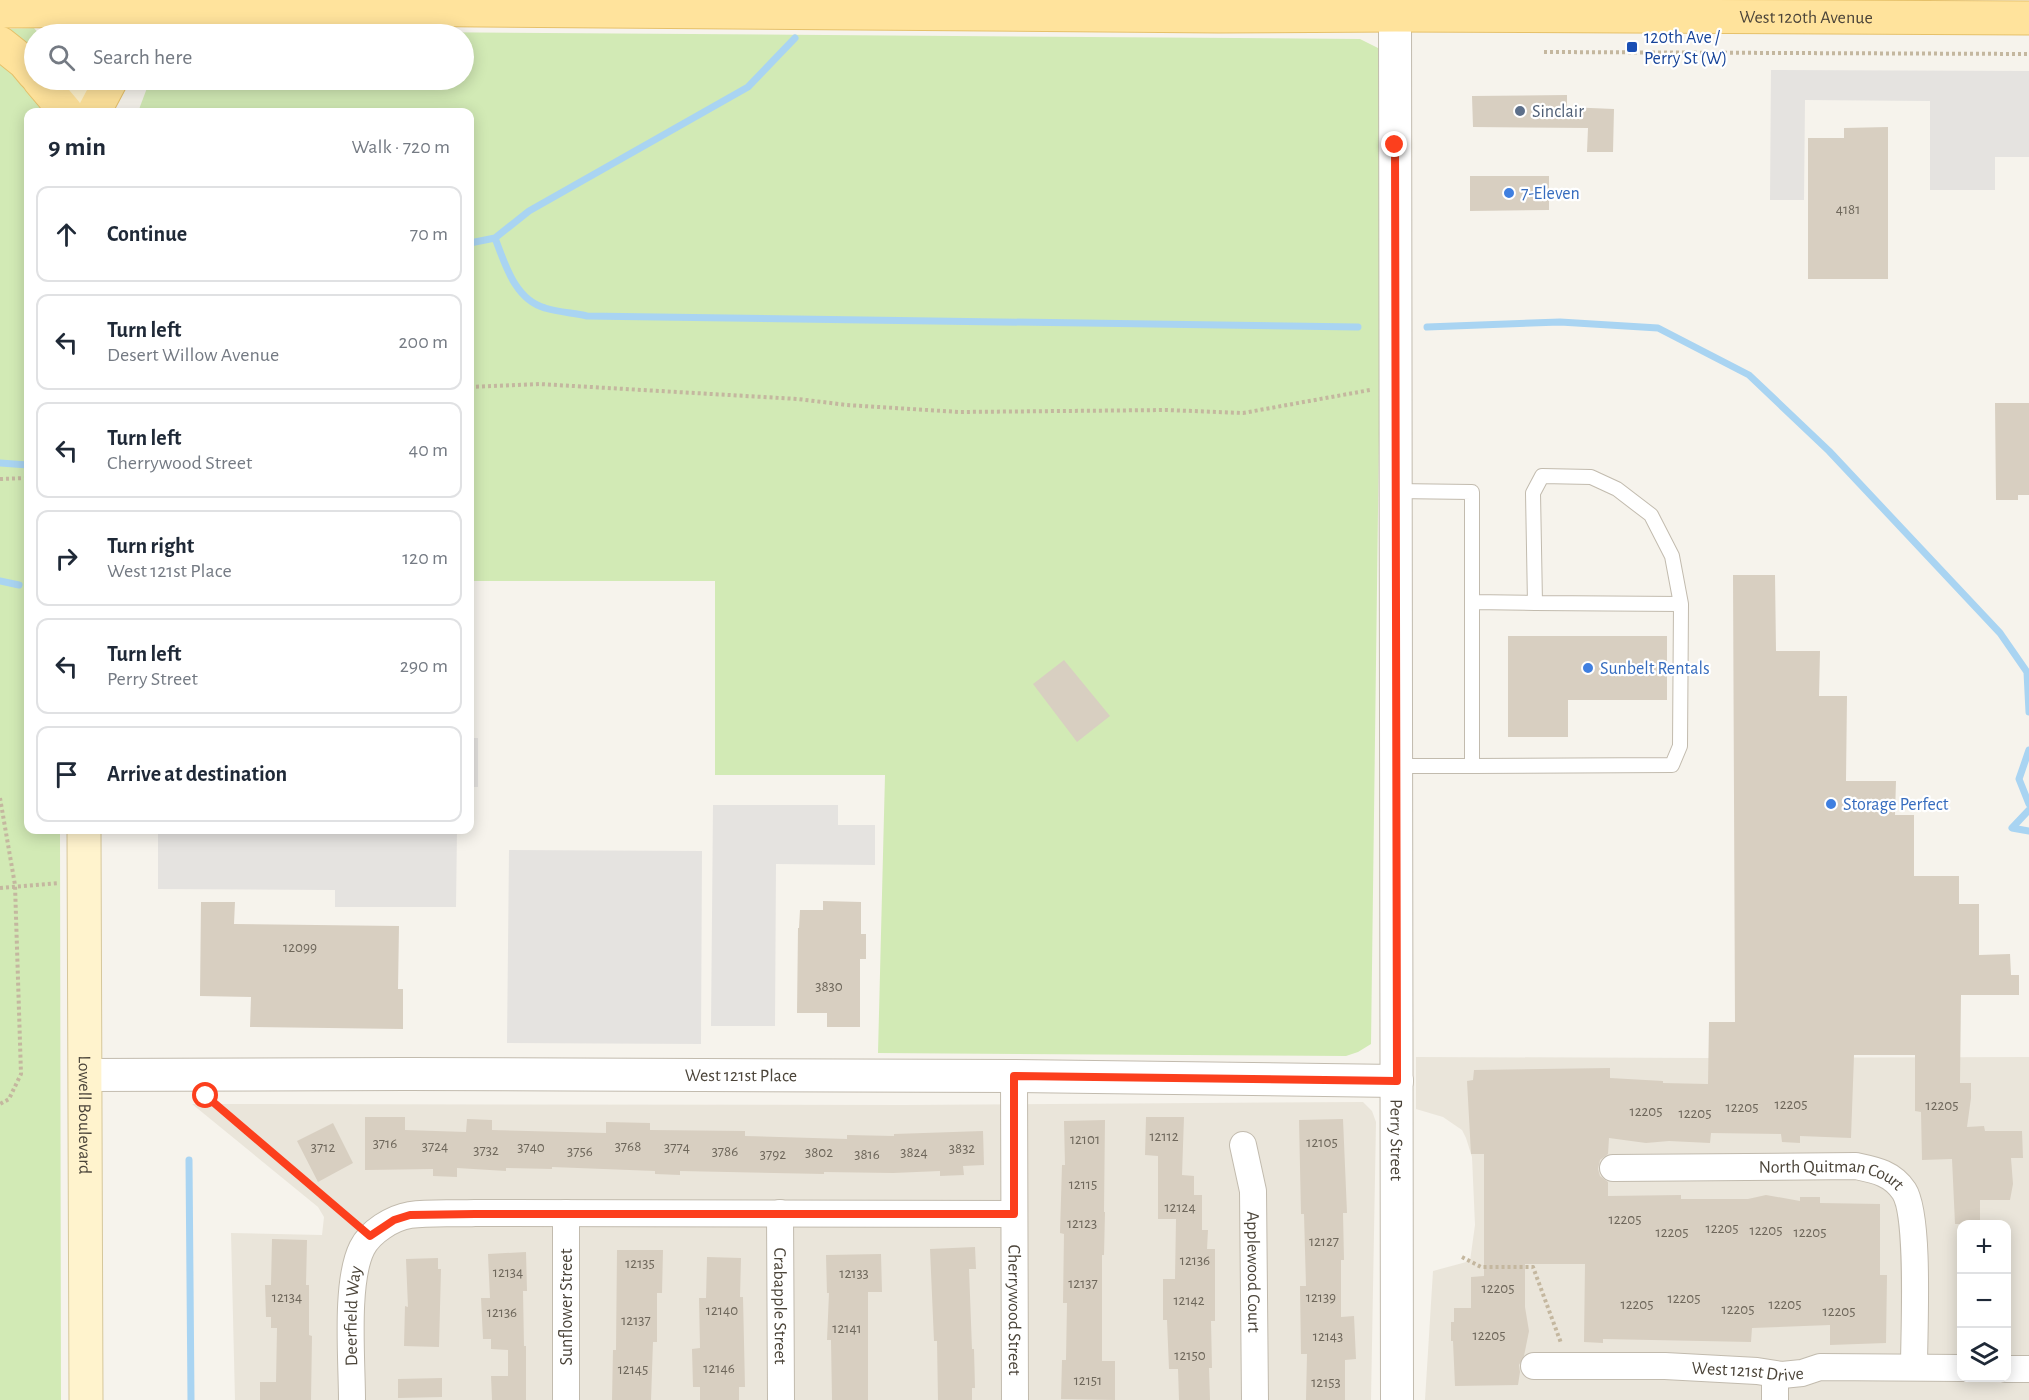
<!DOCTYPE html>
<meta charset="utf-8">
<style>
:root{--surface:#fff;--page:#f6f6f7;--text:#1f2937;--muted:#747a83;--line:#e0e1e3}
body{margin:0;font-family:"Alegreya Sans",sans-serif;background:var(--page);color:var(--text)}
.controls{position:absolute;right:18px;bottom:18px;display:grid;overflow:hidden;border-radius:12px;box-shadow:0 3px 15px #0003}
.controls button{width:54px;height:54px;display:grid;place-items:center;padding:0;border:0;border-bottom:2px solid var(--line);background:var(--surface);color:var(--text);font:30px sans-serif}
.stop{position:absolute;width:18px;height:18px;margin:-14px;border:4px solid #fc3f1d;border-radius:50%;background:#fff}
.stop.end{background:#fc3f1d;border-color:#fff;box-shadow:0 2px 6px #0008}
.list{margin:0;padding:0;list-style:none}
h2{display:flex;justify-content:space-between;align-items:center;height:78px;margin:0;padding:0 24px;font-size:26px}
h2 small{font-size:20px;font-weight:400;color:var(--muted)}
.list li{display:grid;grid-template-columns:39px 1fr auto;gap:18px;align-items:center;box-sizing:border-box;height:96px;margin:0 12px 12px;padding:0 12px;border:2px solid var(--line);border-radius:12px}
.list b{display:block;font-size:22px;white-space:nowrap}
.list p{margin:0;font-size:20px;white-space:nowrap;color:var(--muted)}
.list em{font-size:20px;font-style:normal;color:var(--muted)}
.icon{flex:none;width:33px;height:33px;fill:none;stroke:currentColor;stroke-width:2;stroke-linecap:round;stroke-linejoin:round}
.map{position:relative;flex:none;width:2029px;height:1400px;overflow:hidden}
.search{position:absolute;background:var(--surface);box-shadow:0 3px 15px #0003;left:24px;top:24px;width:450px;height:66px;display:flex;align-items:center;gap:15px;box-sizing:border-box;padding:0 21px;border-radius:33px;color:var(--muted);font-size:22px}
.panel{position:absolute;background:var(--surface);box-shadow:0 3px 15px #0003;left:24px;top:108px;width:450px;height:726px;border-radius:12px}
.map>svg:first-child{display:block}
</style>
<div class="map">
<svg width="2029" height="1400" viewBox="0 0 2029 1400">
<rect width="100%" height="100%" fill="#f6f3ec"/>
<path fill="#eae5da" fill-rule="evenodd" d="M 1416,1057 L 1705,1058 L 2029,1057 L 2029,1400 L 1425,1400 L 1433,1271 L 1470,1261 L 1475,1225 L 1472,1157 L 1466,1138 L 1462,1130 L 1443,1117 L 1416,1109 ZM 1962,1224 L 2006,1224 L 2006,1378 L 1962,1378 Z
M 1363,1102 L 1372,1111 L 1376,1122 L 1371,1400 L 235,1400 L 231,1233 L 322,1235 L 324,1217 L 318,1207 L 192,1104 L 904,1105 Z"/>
<path fill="#d2eab5" d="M 34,28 L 39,34 L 34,34 L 34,80 L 64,80 L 64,112 L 28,112 L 28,830 L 60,830 L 61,1400 L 0,1400 L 0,29 Z
M 413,32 L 1360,39 L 1380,49 L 1383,131 L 1371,1044 L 1358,1052 L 1346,1056 L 878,1053 L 885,775 L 715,775 L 715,581 L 470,581 L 470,112 L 138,112 L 150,80 L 464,80 L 464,34 L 386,34 Z"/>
<path fill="#e5e3e0" d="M 1771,70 L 2029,71 L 2029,157 L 1995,157 L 1995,190 L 1930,190 L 1930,101 L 1805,100 L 1804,200 L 1770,200 Z
M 470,738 L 478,738 L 478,787 L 470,787 Z
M 713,805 L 838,805 L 838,825 L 875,825 L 875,865 L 776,864 L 775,1026 L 711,1026 Z
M 158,830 L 457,830 L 456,907 L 335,907 L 335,890 L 158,889 Z
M 509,850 L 702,851 L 701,1044 L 507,1043 Z"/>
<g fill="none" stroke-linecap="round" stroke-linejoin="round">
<path stroke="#a9d4f2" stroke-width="7" d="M 495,238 C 505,264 515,300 545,308 C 558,312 573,313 587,316 L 1358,327
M 470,243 L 495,238 L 529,211 L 748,87 L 795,38
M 1427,327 L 1560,322 L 1658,328 L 1749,375 L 1829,451 L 2000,633 L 2027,672 L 2029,712
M 0,463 L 28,465
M 0,581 L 19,585
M 2029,750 L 2019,779 L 2029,804
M 2029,810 L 2012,828 L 2029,831
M 189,1160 L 191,1400"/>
</g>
<path fill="#d8cfc1" d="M 1567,95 L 1567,107 L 1614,109 L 1613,152 L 1587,152 L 1588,128 L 1473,127 L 1472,96 Z
M 1888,127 L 1888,279 L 1808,279 L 1808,138 L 1844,138 L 1844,128 Z
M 1470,176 L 1549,176 L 1549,210 L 1470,211 Z
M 1995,403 L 2029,403 L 2029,495 L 2018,495 L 2018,500 L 1996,500 Z
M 1733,575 L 1775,575 L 1776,651 L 1820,651 L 1819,696 L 1847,696 L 1846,781 L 1896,781 L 1895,815 L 1914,815 L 1914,876 L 1959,876 L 1959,904 L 1979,904 L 1979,955 L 2010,954 L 2011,975 L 2019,975 L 2019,995 L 1961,995 L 1960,1083 L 1971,1083 L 1971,1098 L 1967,1127 L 1984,1126 L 1985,1131 L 2022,1131 L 2023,1158 L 2011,1158 L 2013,1184 L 2010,1200 L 1980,1200 L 1980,1224 L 1955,1224 L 1952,1159 L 1922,1160 L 1921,1112 L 1915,1111 L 1915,1055 L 1854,1055 L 1851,1138 L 1800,1136 L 1800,1143 L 1782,1142 L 1781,1134 L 1711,1133 L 1710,1143 L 1669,1141 L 1646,1143 L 1609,1138 L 1608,1154 L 1600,1160 L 1598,1169 L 1600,1176 L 1608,1182 L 1608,1196 L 1681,1195 L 1681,1199 L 1748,1199 L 1766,1195 L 1800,1201 L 1800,1197 L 1820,1197 L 1820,1203 L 1880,1204 L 1880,1275 L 1887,1275 L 1886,1343 L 1830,1345 L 1830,1325 L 1752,1328 L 1751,1342 L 1603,1339 L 1603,1343 L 1584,1342 L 1585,1264 L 1525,1264 L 1525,1307 L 1529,1331 L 1524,1356 L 1519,1365 L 1520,1372 L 1518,1385 L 1455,1386 L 1453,1341 L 1451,1341 L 1451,1322 L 1454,1322 L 1454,1308 L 1471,1308 L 1471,1277 L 1484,1276 L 1484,1154 L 1471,1154 L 1467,1081 L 1473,1080 L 1474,1070 L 1610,1068 L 1610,1078 L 1663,1081 L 1663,1083 L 1708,1084 L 1709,1022 L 1735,1022 Z
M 1508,636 L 1667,636 L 1667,700 L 1568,700 L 1568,737 L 1508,737 Z
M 1064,660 L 1110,716 L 1077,742 L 1033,684 Z
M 823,901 L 861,902 L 861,934 L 866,934 L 866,959 L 860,959 L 860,1027 L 827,1027 L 827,1013 L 797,1013 L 798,928 L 799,928 L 800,910 L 823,910 Z
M 201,902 L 235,902 L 234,924 L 399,926 L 398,989 L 403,989 L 403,1029 L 250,1027 L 251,997 L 200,996 Z
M 365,1117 L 405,1117 L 405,1130 L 466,1132 L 467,1119 L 492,1120 L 492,1130 L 606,1133 L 606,1122 L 650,1123 L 650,1130 L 745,1131 L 745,1136 L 847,1139 L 847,1135 L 894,1136 L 894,1134 L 983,1131 L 984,1165 L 963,1166 L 964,1175 L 940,1176 L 940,1171 L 893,1173 L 824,1172 L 824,1174 L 680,1171 L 680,1175 L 655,1174 L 655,1171 L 552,1167 L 552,1169 L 506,1168 L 506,1171 L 457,1168 L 457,1177 L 433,1176 L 433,1169 L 365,1170 Z
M 1146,1117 L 1184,1117 L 1182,1175 L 1194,1176 L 1194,1195 L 1202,1195 L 1202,1230 L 1208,1230 L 1207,1249 L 1215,1249 L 1215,1321 L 1211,1321 L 1212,1368 L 1209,1368 L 1210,1400 L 1179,1400 L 1178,1369 L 1169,1369 L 1167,1320 L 1163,1320 L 1163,1279 L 1175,1279 L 1176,1219 L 1158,1219 L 1158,1156 L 1145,1155 Z
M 1343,1119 L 1347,1213 L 1343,1213 L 1344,1260 L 1341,1260 L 1341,1317 L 1354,1316 L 1356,1359 L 1345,1360 L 1345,1400 L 1306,1400 L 1307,1354 L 1301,1354 L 1300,1286 L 1306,1286 L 1304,1214 L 1301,1214 L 1299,1120 Z
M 1105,1120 L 1104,1212 L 1105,1212 L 1104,1255 L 1102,1255 L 1102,1361 L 1115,1361 L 1115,1400 L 1061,1399 L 1062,1360 L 1066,1360 L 1067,1303 L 1063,1303 L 1064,1234 L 1060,1233 L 1062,1165 L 1065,1165 L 1064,1121 Z
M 333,1123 L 353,1163 L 318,1182 L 297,1141 Z
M 272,1239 L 307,1240 L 306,1285 L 309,1285 L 309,1335 L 312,1336 L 311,1400 L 260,1400 L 260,1382 L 276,1382 L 277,1328 L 271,1328 L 271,1317 L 266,1317 L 265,1285 L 271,1285 Z
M 975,1247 L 976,1269 L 969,1269 L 972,1349 L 974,1349 L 975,1388 L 972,1388 L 972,1400 L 938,1400 L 937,1341 L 934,1341 L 930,1249 Z
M 617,1250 L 663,1250 L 662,1293 L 657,1293 L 657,1342 L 653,1342 L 651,1400 L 612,1400 L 613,1350 L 616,1350 Z
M 526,1252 L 527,1291 L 523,1291 L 524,1346 L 526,1346 L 526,1400 L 492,1400 L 491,1376 L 508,1376 L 508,1350 L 491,1349 L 491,1339 L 483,1339 L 481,1298 L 490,1298 L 488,1254 Z
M 881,1254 L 882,1292 L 868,1292 L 868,1400 L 832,1400 L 831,1340 L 827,1340 L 829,1293 L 827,1293 L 826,1255 Z
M 707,1257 L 741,1258 L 740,1297 L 743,1297 L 745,1387 L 739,1387 L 739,1400 L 700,1400 L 700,1387 L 693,1387 L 692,1349 L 700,1348 L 699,1298 L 706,1298 Z
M 438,1258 L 438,1269 L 441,1269 L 439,1347 L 404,1346 L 405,1306 L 408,1307 L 406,1259 Z
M 442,1378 L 442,1397 L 398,1398 L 398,1379 Z"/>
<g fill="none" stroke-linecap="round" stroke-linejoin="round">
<defs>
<path id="service" d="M 1395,491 L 1472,492 L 1472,766 L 1396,766
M 1472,602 L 1535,603
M 1472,766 L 1672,765 L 1680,746 L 1681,604 L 1672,556 L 1651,515 L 1617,489 L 1591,477 L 1542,476 L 1533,493 L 1535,603 L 1681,604"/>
<g id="minor">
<path id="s1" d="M 1014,1076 L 1015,1400"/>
<path id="s2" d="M 1243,1145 L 1253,1191 L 1255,1400"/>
<path id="s3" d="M 1613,1168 L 1856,1166 C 1875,1170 1892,1173 1904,1191 C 1920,1216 1914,1332 1914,1367"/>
<path d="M 566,1213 L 566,1400"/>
<path id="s4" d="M 780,1213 L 781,1400"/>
<path id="s5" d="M 1534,1366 L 1665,1366 L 1757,1371 L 1782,1375 L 1802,1373 L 1820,1367 L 1962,1368"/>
<path d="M 2006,1369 L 2029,1369"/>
<path id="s6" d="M 352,1400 C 352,1360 345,1282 362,1248 C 370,1232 392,1218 410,1215 C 431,1212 454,1214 475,1213 L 1014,1214"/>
<path d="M 1775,1400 L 1775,1375"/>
</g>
<g id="tertiary">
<path id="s7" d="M 1395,15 L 1397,1400"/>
<path id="s8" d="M 85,1075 L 406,1074 L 1014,1076 L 1397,1081"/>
</g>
<g id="secondary">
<path d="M 82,0 L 82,34"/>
<path d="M 82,80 L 82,112"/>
<path id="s9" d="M 84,830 L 86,1400"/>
</g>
<g id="primary">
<path id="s10" d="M 0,11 L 369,9 L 1219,16 L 1395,15 L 2029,18"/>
<path d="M 154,34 L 204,27"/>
<path d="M 0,43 L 24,62 L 34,74"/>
<path d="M 39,80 L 66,112"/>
<path d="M 94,112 L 111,80"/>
</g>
</defs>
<use href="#service" stroke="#c2bbae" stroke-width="16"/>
<use href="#minor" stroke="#c2bbae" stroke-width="28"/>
<use href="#tertiary" stroke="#c2bbae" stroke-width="34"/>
<use href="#secondary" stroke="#d6c79b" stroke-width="35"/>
<use href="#primary" stroke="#e6c16a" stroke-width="35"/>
<path stroke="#c4b79f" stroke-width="4" stroke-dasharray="3 3" stroke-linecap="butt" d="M 1544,52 L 2029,54
M 470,387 L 539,384 L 798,399 L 847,405 L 959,412 L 1167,410 L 1243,413 L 1370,390
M 0,479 L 28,478
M 0,798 L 15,885 L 21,1074 L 9,1099 L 0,1104
M 0,888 L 59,883
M 211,1100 L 353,1222
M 1462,1257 L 1481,1267 L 1533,1267 L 1561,1343"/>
<use href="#service" stroke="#fff" stroke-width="14"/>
<use href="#minor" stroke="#fff" stroke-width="26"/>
<use href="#tertiary" stroke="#fff" stroke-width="32"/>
<use href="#secondary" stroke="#fff3cd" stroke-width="33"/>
<use href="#primary" stroke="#ffe39c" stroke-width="33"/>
</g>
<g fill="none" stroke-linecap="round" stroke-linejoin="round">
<path stroke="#fc3f1d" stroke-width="8" d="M 206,1096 L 370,1236 L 394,1220 L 410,1215 L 475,1214 L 1014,1214 L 1014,1076 L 1397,1081 L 1395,145"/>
</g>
<rect fill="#1a4fb4" stroke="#fff" stroke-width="2" x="1626" y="41" width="12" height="12" rx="3"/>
<circle fill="#5c6f8a" stroke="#fff" stroke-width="2" cx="1520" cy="111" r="6"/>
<g fill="#3f7fe0" stroke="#fff" stroke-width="2">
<circle cx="1509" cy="193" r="6"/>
<circle cx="1588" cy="668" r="6"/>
<circle cx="1831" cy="804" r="6"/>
</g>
<g text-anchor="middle" stroke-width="4.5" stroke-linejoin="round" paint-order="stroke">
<g font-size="15" fill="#6e675b">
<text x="1848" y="214">4181</text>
<text x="300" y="952">12099</text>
<text x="829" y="991">3830</text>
<text x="1791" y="1109">12205</text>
<text x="1942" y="1110">12205</text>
<text x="1742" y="1112">12205</text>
<text x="1646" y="1116">12205</text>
<text x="1695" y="1118">12205</text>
<text x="1164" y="1141">12112</text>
<text x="1085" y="1144">12101</text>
<text x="1322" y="1147">12105</text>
<text x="385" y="1148">3716</text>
<text x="435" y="1151">3724</text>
<text x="628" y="1151">3768</text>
<text x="323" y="1152">3712</text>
<text x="531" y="1152">3740</text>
<text x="677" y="1152">3774</text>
<text x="962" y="1153">3832</text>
<text x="486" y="1155">3732</text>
<text x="580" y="1156">3756</text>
<text x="725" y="1156">3786</text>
<text x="819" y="1157">3802</text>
<text x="914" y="1157">3824</text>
<text x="773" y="1159">3792</text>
<text x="867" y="1159">3816</text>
<text x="1083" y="1189">12115</text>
<text x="1180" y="1212">12124</text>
<text x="1625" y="1224">12205</text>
<text x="1082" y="1228">12123</text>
<text x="1722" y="1233">12205</text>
<text x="1766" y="1235">12205</text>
<text x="1672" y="1237">12205</text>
<text x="1810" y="1237">12205</text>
<text x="1324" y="1246">12127</text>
<text x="1195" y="1265">12136</text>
<text x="640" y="1268">12135</text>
<text x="508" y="1277">12134</text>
<text x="854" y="1278">12133</text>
<text x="1083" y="1288">12137</text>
<text x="1498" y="1293">12205</text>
<text x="287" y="1302">12134</text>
<text x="1321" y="1302">12139</text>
<text x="1684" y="1303">12205</text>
<text x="1189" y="1305">12142</text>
<text x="1637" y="1309">12205</text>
<text x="1785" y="1309">12205</text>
<text x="1738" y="1314">12205</text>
<text x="722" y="1315">12140</text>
<text x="1839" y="1316">12205</text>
<text x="502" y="1317">12136</text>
<text x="636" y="1325">12137</text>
<text x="847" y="1333">12141</text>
<text x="1489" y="1340">12205</text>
<text x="1328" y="1341">12143</text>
<text x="1190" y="1360">12150</text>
<text x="719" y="1373">12146</text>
<text x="633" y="1374">12145</text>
<text x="1088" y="1385">12151</text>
<text x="1326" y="1387">12153</text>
</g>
<g font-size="18" fill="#4b4439" stroke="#fff">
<text dy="6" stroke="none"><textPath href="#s10" startOffset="1806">West 120th Avenue</textPath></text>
<text dy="6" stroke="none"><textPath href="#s8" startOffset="656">West 121st Place</textPath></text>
<text dy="6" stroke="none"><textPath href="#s9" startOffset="285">Lowell Boulevard</textPath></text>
<text dy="6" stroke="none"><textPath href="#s7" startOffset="1125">Perry Street</textPath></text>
<text dy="6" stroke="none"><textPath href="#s3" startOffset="220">North Quitman Court</textPath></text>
<text dy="6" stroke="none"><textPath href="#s2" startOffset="128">Applewood Court</textPath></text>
<text transform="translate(566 1307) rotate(-90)" y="6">Sunflower Street</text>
<text dy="6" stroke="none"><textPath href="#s4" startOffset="93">Crabapple Street</textPath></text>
<text dy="6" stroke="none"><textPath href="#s1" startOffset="234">Cherrywood Street</textPath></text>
<text dy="6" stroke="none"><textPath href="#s6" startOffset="84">Deerfield Way</textPath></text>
<text dy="6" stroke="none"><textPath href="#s5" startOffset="214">West 121st Drive</textPath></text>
</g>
<g font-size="18" fill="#164399" stroke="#fff" text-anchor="start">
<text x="1644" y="43">120th Ave /<tspan x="1644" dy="21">Perry St (W)</tspan></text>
</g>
<g font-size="18" fill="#4e5e75" stroke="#fff" text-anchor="start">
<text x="1532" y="117">Sinclair</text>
</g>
<g font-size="18" fill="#366cbe" stroke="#fff" text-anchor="start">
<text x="1521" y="199">7-Eleven</text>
<text x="1600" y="674">Sunbelt Rentals</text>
<text x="1843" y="810">Storage Perfect</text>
</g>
</g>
</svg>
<div class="controls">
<button>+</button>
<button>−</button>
<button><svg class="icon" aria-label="layers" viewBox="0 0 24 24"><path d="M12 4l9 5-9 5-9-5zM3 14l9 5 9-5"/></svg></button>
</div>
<div class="stop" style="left:206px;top:1096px"></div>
<div class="stop end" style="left:1395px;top:145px"></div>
<div class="search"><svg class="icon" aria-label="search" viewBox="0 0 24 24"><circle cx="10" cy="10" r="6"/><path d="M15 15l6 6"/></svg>Search here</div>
<section class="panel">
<h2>9 min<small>Walk · 720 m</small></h2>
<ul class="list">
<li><svg class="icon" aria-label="ahead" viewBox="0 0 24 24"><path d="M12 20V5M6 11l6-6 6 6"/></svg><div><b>Continue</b></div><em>70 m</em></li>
<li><svg class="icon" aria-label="left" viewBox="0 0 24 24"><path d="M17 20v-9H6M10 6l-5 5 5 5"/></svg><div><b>Turn left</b><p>Desert Willow Avenue</p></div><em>200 m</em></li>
<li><svg class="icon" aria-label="left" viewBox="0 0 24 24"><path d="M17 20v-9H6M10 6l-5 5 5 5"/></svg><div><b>Turn left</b><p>Cherrywood Street</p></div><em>40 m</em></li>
<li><svg class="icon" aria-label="right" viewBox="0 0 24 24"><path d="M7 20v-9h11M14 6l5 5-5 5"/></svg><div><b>Turn right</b><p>West 121st Place</p></div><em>120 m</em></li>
<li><svg class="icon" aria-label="left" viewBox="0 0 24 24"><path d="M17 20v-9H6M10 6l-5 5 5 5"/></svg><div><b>Turn left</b><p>Perry Street</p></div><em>290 m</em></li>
<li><svg class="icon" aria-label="arrive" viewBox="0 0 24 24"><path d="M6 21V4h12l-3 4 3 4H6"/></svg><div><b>Arrive at destination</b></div></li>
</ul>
</section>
</div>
